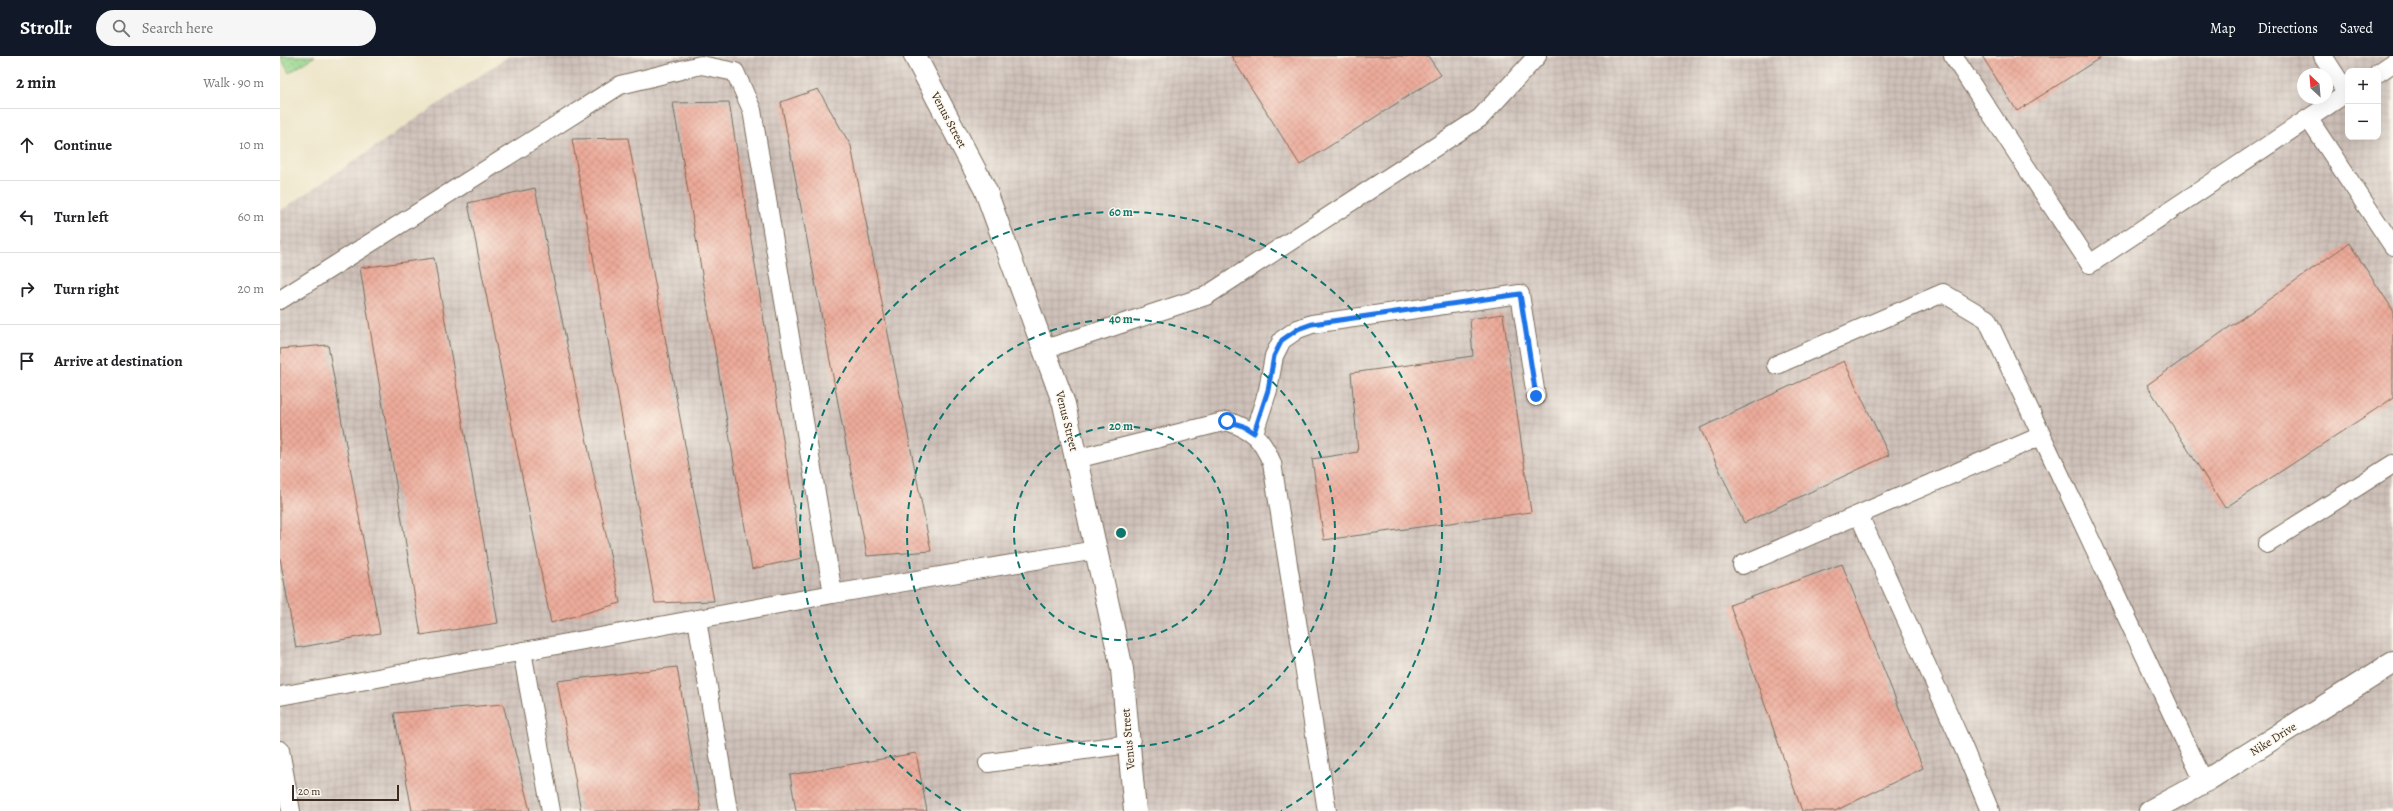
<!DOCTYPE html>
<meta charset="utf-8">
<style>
:root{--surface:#fff;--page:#f6f6f6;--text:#202124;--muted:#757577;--line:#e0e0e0;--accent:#111827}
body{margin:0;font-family:Alegreya,serif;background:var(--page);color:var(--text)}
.controls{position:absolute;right:12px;top:12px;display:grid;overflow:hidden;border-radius:8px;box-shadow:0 4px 16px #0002}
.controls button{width:36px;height:36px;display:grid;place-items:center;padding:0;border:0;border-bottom:1px solid var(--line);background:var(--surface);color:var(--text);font:20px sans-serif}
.compass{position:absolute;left:2017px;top:12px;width:36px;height:36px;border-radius:50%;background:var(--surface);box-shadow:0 4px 16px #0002;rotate:334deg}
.scale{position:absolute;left:12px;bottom:10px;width:107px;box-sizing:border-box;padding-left:4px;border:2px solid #3b2a1e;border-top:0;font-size:11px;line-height:14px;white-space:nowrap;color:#3b2a1e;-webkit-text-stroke:3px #fbf7ec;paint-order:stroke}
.stop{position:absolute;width:12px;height:12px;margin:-9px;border:3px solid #1a73e8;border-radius:50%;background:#fff}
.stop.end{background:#1a73e8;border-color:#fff;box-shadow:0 1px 4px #0008}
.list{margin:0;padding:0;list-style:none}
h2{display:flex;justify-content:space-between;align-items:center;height:52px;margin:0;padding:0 16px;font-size:17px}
h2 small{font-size:13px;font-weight:400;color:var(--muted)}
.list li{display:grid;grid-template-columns:26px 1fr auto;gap:12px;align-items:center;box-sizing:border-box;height:72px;padding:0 16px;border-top:1px solid var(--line)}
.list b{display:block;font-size:15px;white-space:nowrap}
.list em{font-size:13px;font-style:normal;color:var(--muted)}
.icon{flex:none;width:22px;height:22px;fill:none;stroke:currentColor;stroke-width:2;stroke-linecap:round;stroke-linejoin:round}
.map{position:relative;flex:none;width:2113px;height:755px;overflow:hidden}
header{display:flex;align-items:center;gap:24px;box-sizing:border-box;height:56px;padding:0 20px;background:var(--accent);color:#fff}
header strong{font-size:19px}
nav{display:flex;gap:22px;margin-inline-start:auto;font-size:14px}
.search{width:280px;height:36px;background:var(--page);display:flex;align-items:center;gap:10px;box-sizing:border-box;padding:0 14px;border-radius:22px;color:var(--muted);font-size:15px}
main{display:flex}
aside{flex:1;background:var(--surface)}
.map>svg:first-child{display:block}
</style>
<header>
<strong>Strollr</strong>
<div class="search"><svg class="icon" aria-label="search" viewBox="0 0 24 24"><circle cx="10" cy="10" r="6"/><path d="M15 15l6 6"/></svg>Search here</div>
<nav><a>Map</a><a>Directions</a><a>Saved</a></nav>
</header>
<main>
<aside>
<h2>2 min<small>Walk · 90 m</small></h2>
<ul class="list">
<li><svg class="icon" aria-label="ahead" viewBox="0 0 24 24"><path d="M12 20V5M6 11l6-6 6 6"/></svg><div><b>Continue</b></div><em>10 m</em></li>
<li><svg class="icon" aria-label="left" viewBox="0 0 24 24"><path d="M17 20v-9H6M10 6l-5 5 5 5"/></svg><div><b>Turn left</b></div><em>60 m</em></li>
<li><svg class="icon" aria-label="right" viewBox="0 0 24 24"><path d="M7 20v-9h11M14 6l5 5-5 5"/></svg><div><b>Turn right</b></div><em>20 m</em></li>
<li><svg class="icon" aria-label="arrive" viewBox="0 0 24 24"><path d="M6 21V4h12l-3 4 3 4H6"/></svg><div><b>Arrive at destination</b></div></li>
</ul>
</aside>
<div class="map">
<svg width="2113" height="755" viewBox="0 0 2113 755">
<defs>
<pattern id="industrial-grid" width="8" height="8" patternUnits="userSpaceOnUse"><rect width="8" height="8" fill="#cec1ba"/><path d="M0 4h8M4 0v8" fill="none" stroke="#b2a69f"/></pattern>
<pattern id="park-dots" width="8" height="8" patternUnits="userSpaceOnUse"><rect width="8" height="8" fill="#94d58c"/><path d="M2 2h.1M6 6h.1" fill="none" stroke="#80b778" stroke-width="1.8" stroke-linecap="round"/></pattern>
<pattern id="building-cross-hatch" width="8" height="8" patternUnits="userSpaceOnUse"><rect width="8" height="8" fill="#ecaa9a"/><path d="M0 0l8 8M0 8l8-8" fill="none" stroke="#cb9284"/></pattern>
</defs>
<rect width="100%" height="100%" fill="#fbf7ec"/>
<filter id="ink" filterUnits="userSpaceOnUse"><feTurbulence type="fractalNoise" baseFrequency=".025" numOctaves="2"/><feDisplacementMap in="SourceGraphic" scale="8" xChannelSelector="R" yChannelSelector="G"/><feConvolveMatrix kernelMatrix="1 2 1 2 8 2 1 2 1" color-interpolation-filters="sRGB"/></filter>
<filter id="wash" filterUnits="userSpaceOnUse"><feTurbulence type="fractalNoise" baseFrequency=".012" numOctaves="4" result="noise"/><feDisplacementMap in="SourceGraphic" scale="16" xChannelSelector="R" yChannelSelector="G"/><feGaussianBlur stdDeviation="0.9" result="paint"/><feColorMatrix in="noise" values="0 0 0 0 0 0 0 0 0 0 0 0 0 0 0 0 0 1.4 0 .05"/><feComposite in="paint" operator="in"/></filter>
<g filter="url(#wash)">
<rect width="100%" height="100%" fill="#ede5c8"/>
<path fill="url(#industrial-grid)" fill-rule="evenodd" d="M 229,0 L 2113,0 L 2113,755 L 0,755 L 0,155 ZM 2068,15 L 2098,15 L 2098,81 L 2068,81 ZM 2023,18 L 2047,18 L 2047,42 L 2023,42 Z"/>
<path fill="url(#park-dots)" stroke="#688055" d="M 0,0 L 35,0 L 9,17 Z"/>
<g id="blocks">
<path fill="url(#building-cross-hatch)" d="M 951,0 L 1148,0 L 1161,19 L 1020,109 Z
M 1702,0 L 1823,0 L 1737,55 Z
M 538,33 L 571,90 L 651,495 L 587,500 L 501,46 Z
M 449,46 L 522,502 L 472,513 L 393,47 Z
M 348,82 L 434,545 L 375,547 L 292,83 Z
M 255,132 L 340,547 L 271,567 L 188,147 Z
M 2069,187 L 2113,254 L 2113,342 L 1945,452 L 1867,329 Z
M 154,202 L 218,567 L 141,579 L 80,212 Z
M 1223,258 L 1251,456 L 1044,484 L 1032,403 L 1078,396 L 1071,317 L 1193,300 L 1190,263 Z
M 48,289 L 100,577 L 16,592 L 0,502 L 0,293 Z
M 1564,305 L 1609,399 L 1464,467 L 1420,372 Z
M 1562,508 L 1643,712 L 1555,755 L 1522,755 L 1450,549 Z
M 397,611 L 421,755 L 301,755 L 277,625 Z
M 223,648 L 250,755 L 132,755 L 114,657 Z
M 636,697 L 647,755 L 516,755 L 510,719 Z"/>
</g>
</g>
<g filter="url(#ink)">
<use href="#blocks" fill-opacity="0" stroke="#796b5a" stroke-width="1"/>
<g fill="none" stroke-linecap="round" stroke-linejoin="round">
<defs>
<path id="service" d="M 1673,0 L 1810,208 L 2068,36
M 2043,0 L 2067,37
M 2098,17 L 2113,7
M 2028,62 L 2113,190
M 0,244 L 340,29 L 421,9 L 455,16 L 472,54 L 553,538 L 0,640
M 765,293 L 926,240 L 1200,62 L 1257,0
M 1496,309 L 1663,237 L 1707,263 L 1924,726
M 974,377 L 988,334 L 994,300 L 1002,284 L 1018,273 L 1032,268 L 1240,238 L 1256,340
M 796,403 L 947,365 C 973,374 981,382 992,407 L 1047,755
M 1579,459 L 1678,679 L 1710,755
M 1987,488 L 2113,408
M 1462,509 L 1761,380
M 553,538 L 816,494
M 417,563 L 448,755
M 242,595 L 271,755
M 0,694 L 11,755
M 708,707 L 849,688"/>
<path id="minor" d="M 635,0 L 705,133 L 784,348 L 842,613 L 855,755"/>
<path id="tertiary" d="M 1870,755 L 1924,726 L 2113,607"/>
</defs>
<use href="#service" stroke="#796b5a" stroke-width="20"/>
<use href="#minor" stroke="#796b5a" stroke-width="24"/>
<use href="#tertiary" stroke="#796b5a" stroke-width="24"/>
<use href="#service" stroke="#fff" stroke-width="18"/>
<use href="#minor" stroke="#fff" stroke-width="22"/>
<use href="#tertiary" stroke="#fff" stroke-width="22"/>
</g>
</g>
<g fill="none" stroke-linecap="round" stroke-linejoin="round" filter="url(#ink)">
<path stroke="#1a73e8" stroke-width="5" d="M 947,365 L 963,370 L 974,377 L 988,334 L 994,300 L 1002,284 L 1018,273 L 1032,268 L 1240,238 L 1256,340"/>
</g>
<g fill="none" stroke="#0f766e" stroke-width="2" stroke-dasharray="7 5">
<circle cx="841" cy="477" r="107"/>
<circle cx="841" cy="477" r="214"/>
<path d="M681 755A321 321 0 1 1 1001 755"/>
</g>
<g text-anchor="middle" stroke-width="3" stroke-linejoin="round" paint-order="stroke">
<g font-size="12" fill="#3b2a1e" stroke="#fbf7ec">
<text transform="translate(669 64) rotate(62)" y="4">Venus Street</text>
<text transform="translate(787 365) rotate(76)" y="4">Venus Street</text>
<text transform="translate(848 683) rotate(-95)" y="4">Venus Street</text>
<text transform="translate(1993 683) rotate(-32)" y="4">Nike Drive</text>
</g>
</g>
<circle cx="841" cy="477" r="6" fill="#0f766e" stroke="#fbf7ec" stroke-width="2"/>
<g font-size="12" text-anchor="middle" font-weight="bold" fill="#0f766e" stroke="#fbf7ec" stroke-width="3" stroke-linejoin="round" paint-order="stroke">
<text x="841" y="160">60 m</text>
<text x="841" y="267">40 m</text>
<text x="841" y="374">20 m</text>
</g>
</svg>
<div class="controls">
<button>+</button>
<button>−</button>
</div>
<svg class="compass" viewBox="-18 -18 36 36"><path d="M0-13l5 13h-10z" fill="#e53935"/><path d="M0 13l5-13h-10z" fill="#757577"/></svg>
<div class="scale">20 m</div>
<div class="stop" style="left:947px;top:365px"></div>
<div class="stop end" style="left:1256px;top:340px"></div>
</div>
</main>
